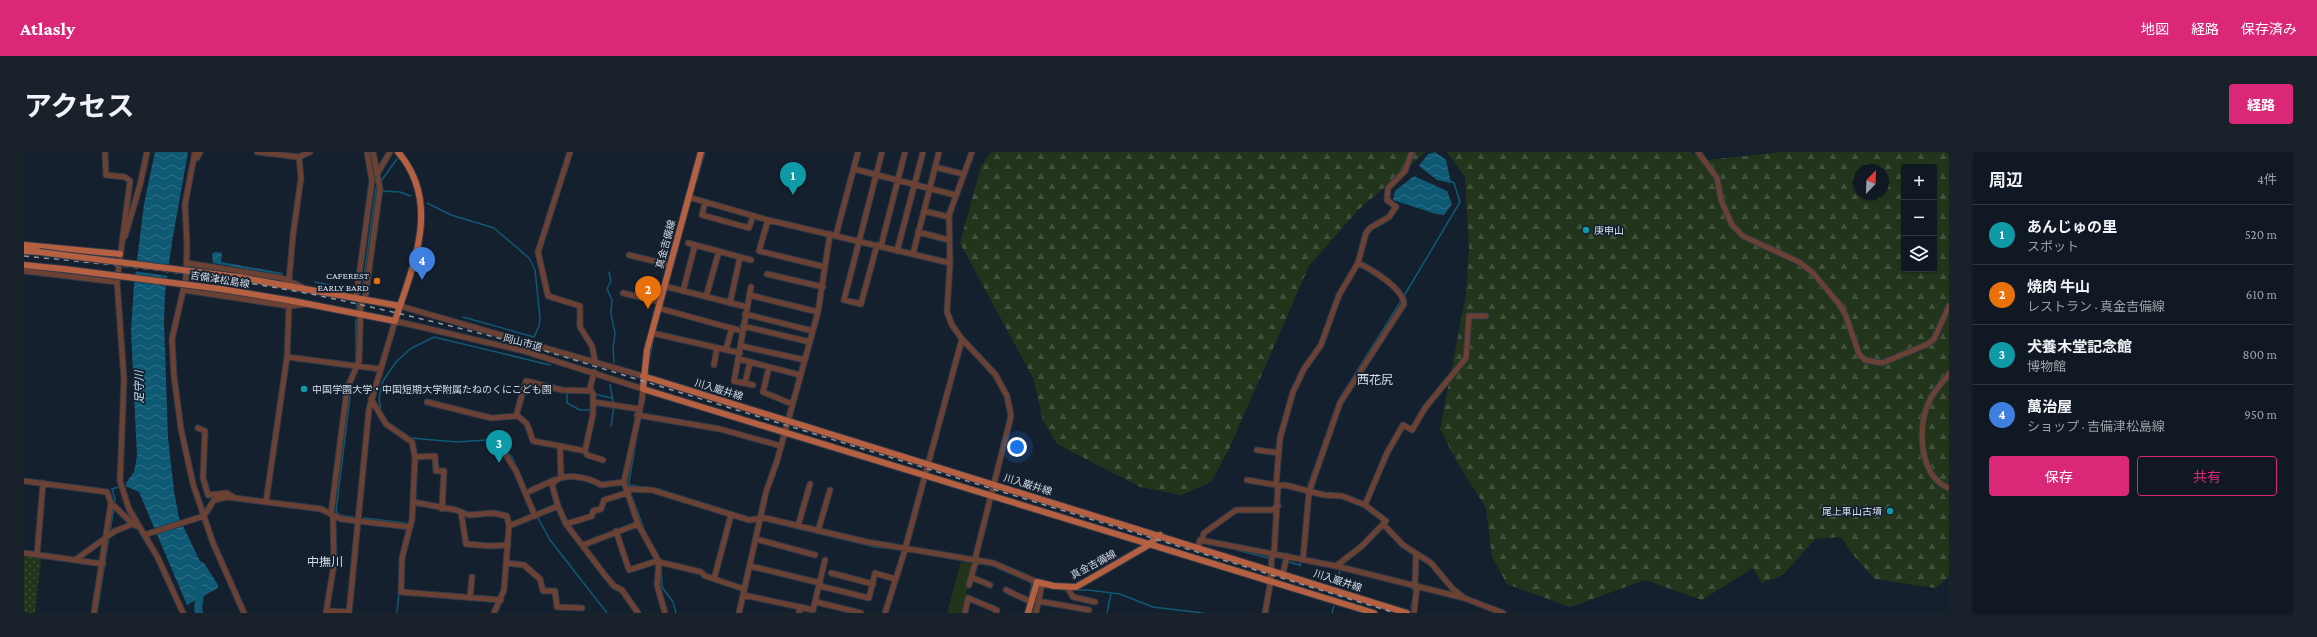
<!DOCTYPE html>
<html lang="ja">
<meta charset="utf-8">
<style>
:root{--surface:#101823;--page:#19212b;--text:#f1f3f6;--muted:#9ca0a6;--line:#303741;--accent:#db2777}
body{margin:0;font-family:"Crimson Pro","Noto Sans JP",serif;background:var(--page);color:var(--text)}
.controls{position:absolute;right:12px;top:12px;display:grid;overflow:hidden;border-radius:4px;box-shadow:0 1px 3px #0004}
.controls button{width:36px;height:36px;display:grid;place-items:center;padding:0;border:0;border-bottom:1px solid var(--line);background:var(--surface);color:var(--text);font:20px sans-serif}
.compass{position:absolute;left:1829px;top:12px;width:36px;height:36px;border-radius:50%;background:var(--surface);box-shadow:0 1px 3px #0004;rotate:23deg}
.you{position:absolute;left:993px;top:295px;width:14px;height:14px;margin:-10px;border:3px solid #fff;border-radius:50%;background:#1a73e8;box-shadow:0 0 0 6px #1a73e833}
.badge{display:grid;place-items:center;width:26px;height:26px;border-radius:50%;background:var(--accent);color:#fff;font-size:13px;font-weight:700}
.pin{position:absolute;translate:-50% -33px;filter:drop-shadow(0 1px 2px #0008)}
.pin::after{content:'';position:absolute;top:21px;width:14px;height:12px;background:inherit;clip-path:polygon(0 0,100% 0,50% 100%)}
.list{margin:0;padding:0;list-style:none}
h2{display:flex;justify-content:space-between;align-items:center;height:52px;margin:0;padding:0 16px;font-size:17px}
h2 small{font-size:13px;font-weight:400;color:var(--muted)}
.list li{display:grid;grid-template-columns:26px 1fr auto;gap:12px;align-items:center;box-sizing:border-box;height:60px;padding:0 16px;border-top:1px solid var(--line)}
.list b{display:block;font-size:15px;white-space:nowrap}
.list p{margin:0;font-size:13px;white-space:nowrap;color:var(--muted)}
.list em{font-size:13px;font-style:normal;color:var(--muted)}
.actions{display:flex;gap:8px;padding:12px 16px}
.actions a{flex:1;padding:9px 0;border:1px solid var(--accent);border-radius:4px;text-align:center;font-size:14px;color:var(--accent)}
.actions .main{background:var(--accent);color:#fff}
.icon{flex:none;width:22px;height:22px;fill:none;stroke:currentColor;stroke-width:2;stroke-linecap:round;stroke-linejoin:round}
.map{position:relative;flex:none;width:1925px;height:461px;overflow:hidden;border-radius:4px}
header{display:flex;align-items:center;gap:24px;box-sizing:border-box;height:56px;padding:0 20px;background:var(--accent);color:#fff}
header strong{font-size:19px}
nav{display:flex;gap:22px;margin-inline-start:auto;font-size:14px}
.intro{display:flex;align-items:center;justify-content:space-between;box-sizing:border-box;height:96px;padding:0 24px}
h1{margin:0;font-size:28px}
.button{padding:10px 18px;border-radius:4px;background:var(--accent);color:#fff;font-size:14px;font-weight:700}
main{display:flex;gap:24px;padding:0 24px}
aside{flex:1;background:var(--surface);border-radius:4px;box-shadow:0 1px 3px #0004}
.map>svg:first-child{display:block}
</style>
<header>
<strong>Atlasly</strong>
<nav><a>地図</a><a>経路</a><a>保存済み</a></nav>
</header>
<div class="intro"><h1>アクセス</h1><a class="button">経路</a></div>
<main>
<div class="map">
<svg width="1925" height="461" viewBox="0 0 1925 461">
<defs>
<pattern id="forest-firs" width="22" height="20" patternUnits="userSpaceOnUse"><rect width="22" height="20" fill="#22351b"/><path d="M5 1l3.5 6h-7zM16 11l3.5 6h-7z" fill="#41523c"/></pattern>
<pattern id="garden-dots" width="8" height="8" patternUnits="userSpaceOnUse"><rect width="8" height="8" fill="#22351b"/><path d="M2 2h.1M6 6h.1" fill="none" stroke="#41523c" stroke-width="1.8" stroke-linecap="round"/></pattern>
<pattern id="water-waves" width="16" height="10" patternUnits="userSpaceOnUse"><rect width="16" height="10" fill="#0e5974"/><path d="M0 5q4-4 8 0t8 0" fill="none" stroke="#307088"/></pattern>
</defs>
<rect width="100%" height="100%" fill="#15202f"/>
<path fill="#22351b" d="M 937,410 L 949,412 L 938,461 L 923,461 Z"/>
<path fill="url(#forest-firs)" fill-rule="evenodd" d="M 967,0 L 1402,0 L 1334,58 L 1285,114 L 1205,297 L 1187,330 L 1157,343 L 1116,335 L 1033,292 L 1019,268 L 1009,226 L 936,91 L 957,14 Z
M 1423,0 L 1666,0 L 1683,8 L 1758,0 L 1925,0 L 1925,425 L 1911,436 L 1851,427 L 1831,405 L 1817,385 L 1791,387 L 1759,423 L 1738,431 L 1729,416 L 1678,448 L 1621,428 L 1546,455 L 1483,432 L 1468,405 L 1462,356 L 1433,310 L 1416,277 L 1442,142 L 1445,97 L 1441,25 ZM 1880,15 L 1910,15 L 1910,117 L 1880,117 ZM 1835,18 L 1859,18 L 1859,42 L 1835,42 Z"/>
<path fill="url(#garden-dots)" d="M 0,404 L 17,407 L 11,461 L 0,461 Z"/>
<path fill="url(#water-waves)" d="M 131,0 L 164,0 L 148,90 L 141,141 L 140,170 L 144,286 L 150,339 L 155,366 L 176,409 L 180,411 L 194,433 L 194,436 L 163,453 L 115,340 L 102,334 L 102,331 L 110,320 L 113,304 L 107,178 L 110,133 L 120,52 Z
M 1411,0 L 1422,8 L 1427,31 L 1413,28 L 1395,14 L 1404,2 Z
M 1390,24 L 1423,39 L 1428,52 L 1420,63 L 1412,62 L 1369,48 L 1371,39 Z
M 191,100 L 198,101 L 197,110 L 259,121 L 258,123 L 189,111 L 188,102 Z"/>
<path fill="#15202f" d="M 110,113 L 146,118 L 145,124 L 109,119 Z"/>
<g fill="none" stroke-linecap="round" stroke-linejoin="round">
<path stroke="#0e5974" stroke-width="1.5" d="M 346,0 L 350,28
M 357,29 L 373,7
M 672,31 L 681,0
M 357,39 L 376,40 L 387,44
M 403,51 L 427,63 L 470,76 L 505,106 L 511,118 L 516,166 L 515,174 L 510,185 L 439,165
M 585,120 L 587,129 L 583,137 L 588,148 L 587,162 L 591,181 L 589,197 L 590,210
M 291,130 L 332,138
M 644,133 L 655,92
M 338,140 L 352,36
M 1380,144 L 1436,50 L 1430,31 L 1426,29
M 333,158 L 333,150
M 633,172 L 643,137
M 332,211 L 332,167
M 624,215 L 630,183
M 507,233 L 519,236
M 586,233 L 590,255 L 587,274
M 327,237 L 312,359 L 315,363 L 329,365
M 543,240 L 543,251 L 556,258 L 567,258
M 570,242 L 588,246
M 1316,246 L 1377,149
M 357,260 L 355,246 L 359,229 L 372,210 L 386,197 L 410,185 L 526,213
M 360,265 L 367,273
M 615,271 L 605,330 L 607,342 L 621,380
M 386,286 L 433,290 L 463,288 L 481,299
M 484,301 L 488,305 L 503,339
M 605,333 L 627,336
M 631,336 L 727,366
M 90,352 L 91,347 L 88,337 L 95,335
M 1281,354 L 1284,334 L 1306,272
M 513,364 L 526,388 L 583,461
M 340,366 L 382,371 L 384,373
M 738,368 L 851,395 L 871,397
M 1280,368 L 1281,360
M 86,380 L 90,356
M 378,395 L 383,377
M 1213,398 L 1244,406
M 926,406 L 950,411
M 1264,410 L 1276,413
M 637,411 L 638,435 L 649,450 L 652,461
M 953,411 L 969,414 L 1008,431
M 1276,414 L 1276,409
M 1314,433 L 1316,417
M 1019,435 L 1042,438
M 1046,438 L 1064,438 L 1096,442 L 1129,455 L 1179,461
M 1387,456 L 1390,441 L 1388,435
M 73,461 L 85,385
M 373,461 L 375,440
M 1001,461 L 1008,433 L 1007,430
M 1008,461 L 1013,440
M 1083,461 L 1087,441
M 1308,461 L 1310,454"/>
<path stroke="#0e5974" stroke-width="8" d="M 175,437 C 178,445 172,453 175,461"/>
<defs>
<path id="minor" d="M 81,0 L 82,23 L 101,25 L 106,29 L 93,130 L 100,227 L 96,329 L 105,357 L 134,406 L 159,461
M 171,0 L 161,52 L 163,93 L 162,126 L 148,187 L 150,224 L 157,277 L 169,332 L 189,391 L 220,461
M 233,0 L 275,5
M 546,0 L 514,100 L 524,144 L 556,154 L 556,175 L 568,194 L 571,209
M 948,0 L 925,63 L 926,111 L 923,160 L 928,173 L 938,187 L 971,222 L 983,244 L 987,264 L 951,407
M 1674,0 L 1693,26 L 1697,48 L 1708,73 L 1719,84 L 1775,110 L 1789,121 L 1815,152 L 1822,164 L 1835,202 L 1841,208 L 1858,211 L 1904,192 L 1910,187 L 1925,154
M 170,6 L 173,6 L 176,0
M 911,15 L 939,22
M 830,17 L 931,43
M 353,22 L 366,0
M 664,45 L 744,68 L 926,111
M 681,50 L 678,63 L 725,76 L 729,64
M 900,59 L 925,65
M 744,68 L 735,99 L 801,115
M 894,80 L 925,88
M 812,83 L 834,0
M 101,84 L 116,33 L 123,0
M 664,91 L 727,108
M 853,93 L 837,152 L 820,148 L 858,0
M 857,94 L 881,0
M 873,99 L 899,0
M 889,102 L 915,0
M 605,103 L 646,113
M 163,111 L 258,126 L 278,135
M 0,119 L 93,130
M 743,122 L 799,135
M 265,128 L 269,83 L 277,26 L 275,5 L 286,0
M 640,134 L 719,154
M 727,135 L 710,229 L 729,233
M 160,138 L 265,154 L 284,152
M 659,139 L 671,93
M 599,141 L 636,150
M 725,143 L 794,160
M 682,145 L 695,99
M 332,146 L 348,29 L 343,0
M 341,147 L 356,37 L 349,0
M 706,151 L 716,105
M 376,154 L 619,224
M 634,156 L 714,178
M 721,162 L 789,179
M 719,174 L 786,190
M 628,181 L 716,201
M 717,194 L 781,208
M 702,197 L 708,176
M 263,205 L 265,154
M 715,207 L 776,223
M 690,213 L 693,196
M 745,215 L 739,240 L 768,252
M 1925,222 C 1917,232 1908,241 1904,252 C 1893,278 1896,325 1925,336
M 721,231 L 726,210
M 403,250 L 467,266 L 494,264 L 503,272 L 509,289 L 536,294
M 569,250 L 615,257
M 613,263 L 696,277 L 757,294
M 492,264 L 502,229 L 538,238 L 567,239
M 174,276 L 181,279 L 179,326 L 184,343 L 203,341 L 211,346
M 1233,298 L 1255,301
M 561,299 L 563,303 L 579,308
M 480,300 L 492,319 L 511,364
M 391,305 L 411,304 L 412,319 L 420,319 L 418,357
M 537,325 L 536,294 L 561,299 L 569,262 L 569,242 L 566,236 L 570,220
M 1223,328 L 1252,333
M 0,329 L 83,340 L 87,351 L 109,372
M 600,330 L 577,333 C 566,326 536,318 528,333 L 534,354 L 542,372 L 580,422 L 590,434 L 598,438 L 614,461
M 1254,334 L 1261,333 L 1300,343 L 1318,344 L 1341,353 L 1362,369 L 1338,394 L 1312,414
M 602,337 L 628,338 L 725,368 L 741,366 L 843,390 L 969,411 L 1013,430
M 506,339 L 530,328
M 242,350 L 263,205 L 356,217
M 389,350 L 432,358 L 445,363 L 469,361 L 483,364 L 485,374 L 480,438 L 470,461
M 1341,353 L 1363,301 L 1379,273 L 1388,278 L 1401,256 L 1442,206 L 1445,164 L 1462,164
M 437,360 L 442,392 L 466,394 L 484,393
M 307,362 L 323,237 L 335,209 L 337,147
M 542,372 L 568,364 L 569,359 L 577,357 L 580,348 L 603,341
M 1360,373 L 1379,393 L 1407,411 L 1429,437 L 1438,444
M 485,374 L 534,354
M 774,374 L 786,332
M 386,375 L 378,406 L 377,440 L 477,448
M 592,379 L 605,418 L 633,409
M 794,379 L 806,338
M 120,383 L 180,364 L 190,348 L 203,345 L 297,357 L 317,367 L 386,375 L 388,368 L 391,305 L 388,290 L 362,272 L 347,247
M 732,387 L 791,403
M 1178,389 L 1180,381 L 1212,358 L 1248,358 L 1254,354
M 559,393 L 614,372
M 1174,395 L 1176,388 L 1312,414 L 1440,446 L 1479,461
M 0,401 L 51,408 L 91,379 L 109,372 L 115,375
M 1250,402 L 1254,334 L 1252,333 L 1256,286 L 1269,240 L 1280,217 L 1297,193 L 1315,143 L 1334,111 L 1342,81 L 1346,76 L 1365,65 L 1372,55 L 1363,48 L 1364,36 L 1381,19 L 1388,0
M 13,403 L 19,331
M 1279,407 L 1285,340 L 1316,251 L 1380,152 C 1379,136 1347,117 1334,111
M 51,408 L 79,412
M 635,410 L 677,420 L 681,424 L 720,437
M 482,411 L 500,413 L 516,427 L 519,439 L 531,439 L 533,455 L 558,456
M 726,414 L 796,431
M 807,421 L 849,432
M 1259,421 L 1263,404
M 947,425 L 966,433
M 690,427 L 707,363
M 945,433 L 952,408
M 796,434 L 845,446 L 851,421 L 871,427
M 1391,434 L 1392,403
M 1043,435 L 1049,445 L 1071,450
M 982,438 L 1007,450
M 719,443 L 776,455 L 775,461
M 446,446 L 448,425
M 1014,449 L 1065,458
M 792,450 L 837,461
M 776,455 L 789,458 L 801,408
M 302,459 L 325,460
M 70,461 L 87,351
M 302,461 L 310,412 L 309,364
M 325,461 L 345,257 L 371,169 L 500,199 L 619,237 L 618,248 L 600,330 L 614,372 L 635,410 L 633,433 L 641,461
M 715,461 L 742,340 L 753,309 L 794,160 L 806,82
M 861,461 L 880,401 L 938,187
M 941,461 L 944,446 L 973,458 L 972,461
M 1012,461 L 1018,432
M 1241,461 L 1246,433 L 1248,401
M 1390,461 L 1393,434"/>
<path id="major" d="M 677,0 L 623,198 L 619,237 L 1350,461
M 0,93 L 96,102
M 0,99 L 15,100
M 0,113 L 40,117
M 214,125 L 376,154
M 197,137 L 269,149 L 371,169 C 389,113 418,51 374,0
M 619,224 L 1383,461
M 1004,461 L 1013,430 L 1030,434 L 1052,435 L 1123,394 L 1136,383"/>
</defs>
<use href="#minor" stroke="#303a49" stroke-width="7"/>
<use href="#major" stroke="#303a49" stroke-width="8"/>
<use href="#minor" stroke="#6b4133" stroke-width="5"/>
<use href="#major" stroke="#b66042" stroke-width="6"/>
<path stroke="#9098a4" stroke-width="1.5" stroke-dasharray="5 5" stroke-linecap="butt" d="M 0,104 C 96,113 192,124 287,142 C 360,157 431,175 502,193 L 1371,461"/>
<defs>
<path id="major-bridge" d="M 15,100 L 214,125
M 40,117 L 197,137"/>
</defs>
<use href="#major-bridge" stroke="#303a49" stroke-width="8" stroke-linecap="butt"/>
<use href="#major-bridge" stroke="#b66042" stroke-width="6"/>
</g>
<g fill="#0f9aa8" stroke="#15202f" stroke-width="1.5">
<circle cx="1562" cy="78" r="4"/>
<circle cx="280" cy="237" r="4"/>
<circle cx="1866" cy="359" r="4"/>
</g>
<circle fill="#e8710a" stroke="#15202f" stroke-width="1.5" cx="353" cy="129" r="4"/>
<g text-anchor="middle" stroke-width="3.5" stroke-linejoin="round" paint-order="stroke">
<g font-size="10" fill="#d6dde7" stroke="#15202f" text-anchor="start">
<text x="1570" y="82">庚申山</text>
<text x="345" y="127" text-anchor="end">CAFEREST<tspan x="345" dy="12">EARLY BARD</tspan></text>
<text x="288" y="241">中国学園大学・中国短期大学附属たねのくにこども園</text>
<text x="1858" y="363" text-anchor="end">尾上車山古墳</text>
</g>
<g font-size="10" fill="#d6dde7" stroke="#15202f">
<text transform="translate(641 92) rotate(-75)" y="4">真金吉備線</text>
<text transform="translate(196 127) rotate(9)" y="4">吉備津松島線</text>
<text transform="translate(499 190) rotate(15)" y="4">岡山市道</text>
<text transform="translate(695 237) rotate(17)" y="4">川入巌井線</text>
<text transform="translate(1004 332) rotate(17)" y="4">川入巌井線</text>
<text transform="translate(1069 412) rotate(-28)" y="4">真金吉備線</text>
<text transform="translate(1314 428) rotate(18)" y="4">川入巌井線</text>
</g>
<g font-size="11" font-style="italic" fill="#c7ebfc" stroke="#15202f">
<text transform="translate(115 235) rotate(-91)" y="4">足守川</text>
</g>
<g font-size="12" fill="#d6dde7" stroke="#15202f">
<text x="1351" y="232">西花尻</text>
<text x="301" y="414">中撫川</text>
</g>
</g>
</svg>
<div class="controls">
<button>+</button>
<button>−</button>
<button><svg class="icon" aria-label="layers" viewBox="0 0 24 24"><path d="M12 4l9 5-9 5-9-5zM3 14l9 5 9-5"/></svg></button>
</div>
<svg class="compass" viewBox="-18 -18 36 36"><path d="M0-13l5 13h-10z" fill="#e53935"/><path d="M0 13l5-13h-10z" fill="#9ca0a6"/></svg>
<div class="you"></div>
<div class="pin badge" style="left:769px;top:43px;background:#0f9aa8">1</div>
<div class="pin badge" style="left:624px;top:157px;background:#e8710a">2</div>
<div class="pin badge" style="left:475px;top:311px;background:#0f9aa8">3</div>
<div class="pin badge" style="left:398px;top:128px;background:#3f7fe0">4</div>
</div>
<aside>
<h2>周辺<small>4件</small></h2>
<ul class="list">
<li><span class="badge" style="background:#0f9aa8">1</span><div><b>あんじゅの里</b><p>スポット</p></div><em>520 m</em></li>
<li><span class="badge" style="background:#e8710a">2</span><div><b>焼肉 牛山</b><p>レストラン · 真金吉備線</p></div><em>610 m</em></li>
<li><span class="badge" style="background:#0f9aa8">3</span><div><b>犬養木堂記念館</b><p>博物館</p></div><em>800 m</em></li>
<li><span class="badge" style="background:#3f7fe0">4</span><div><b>萬治屋</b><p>ショップ · 吉備津松島線</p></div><em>950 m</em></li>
</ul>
<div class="actions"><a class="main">保存</a><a>共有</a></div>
</aside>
</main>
